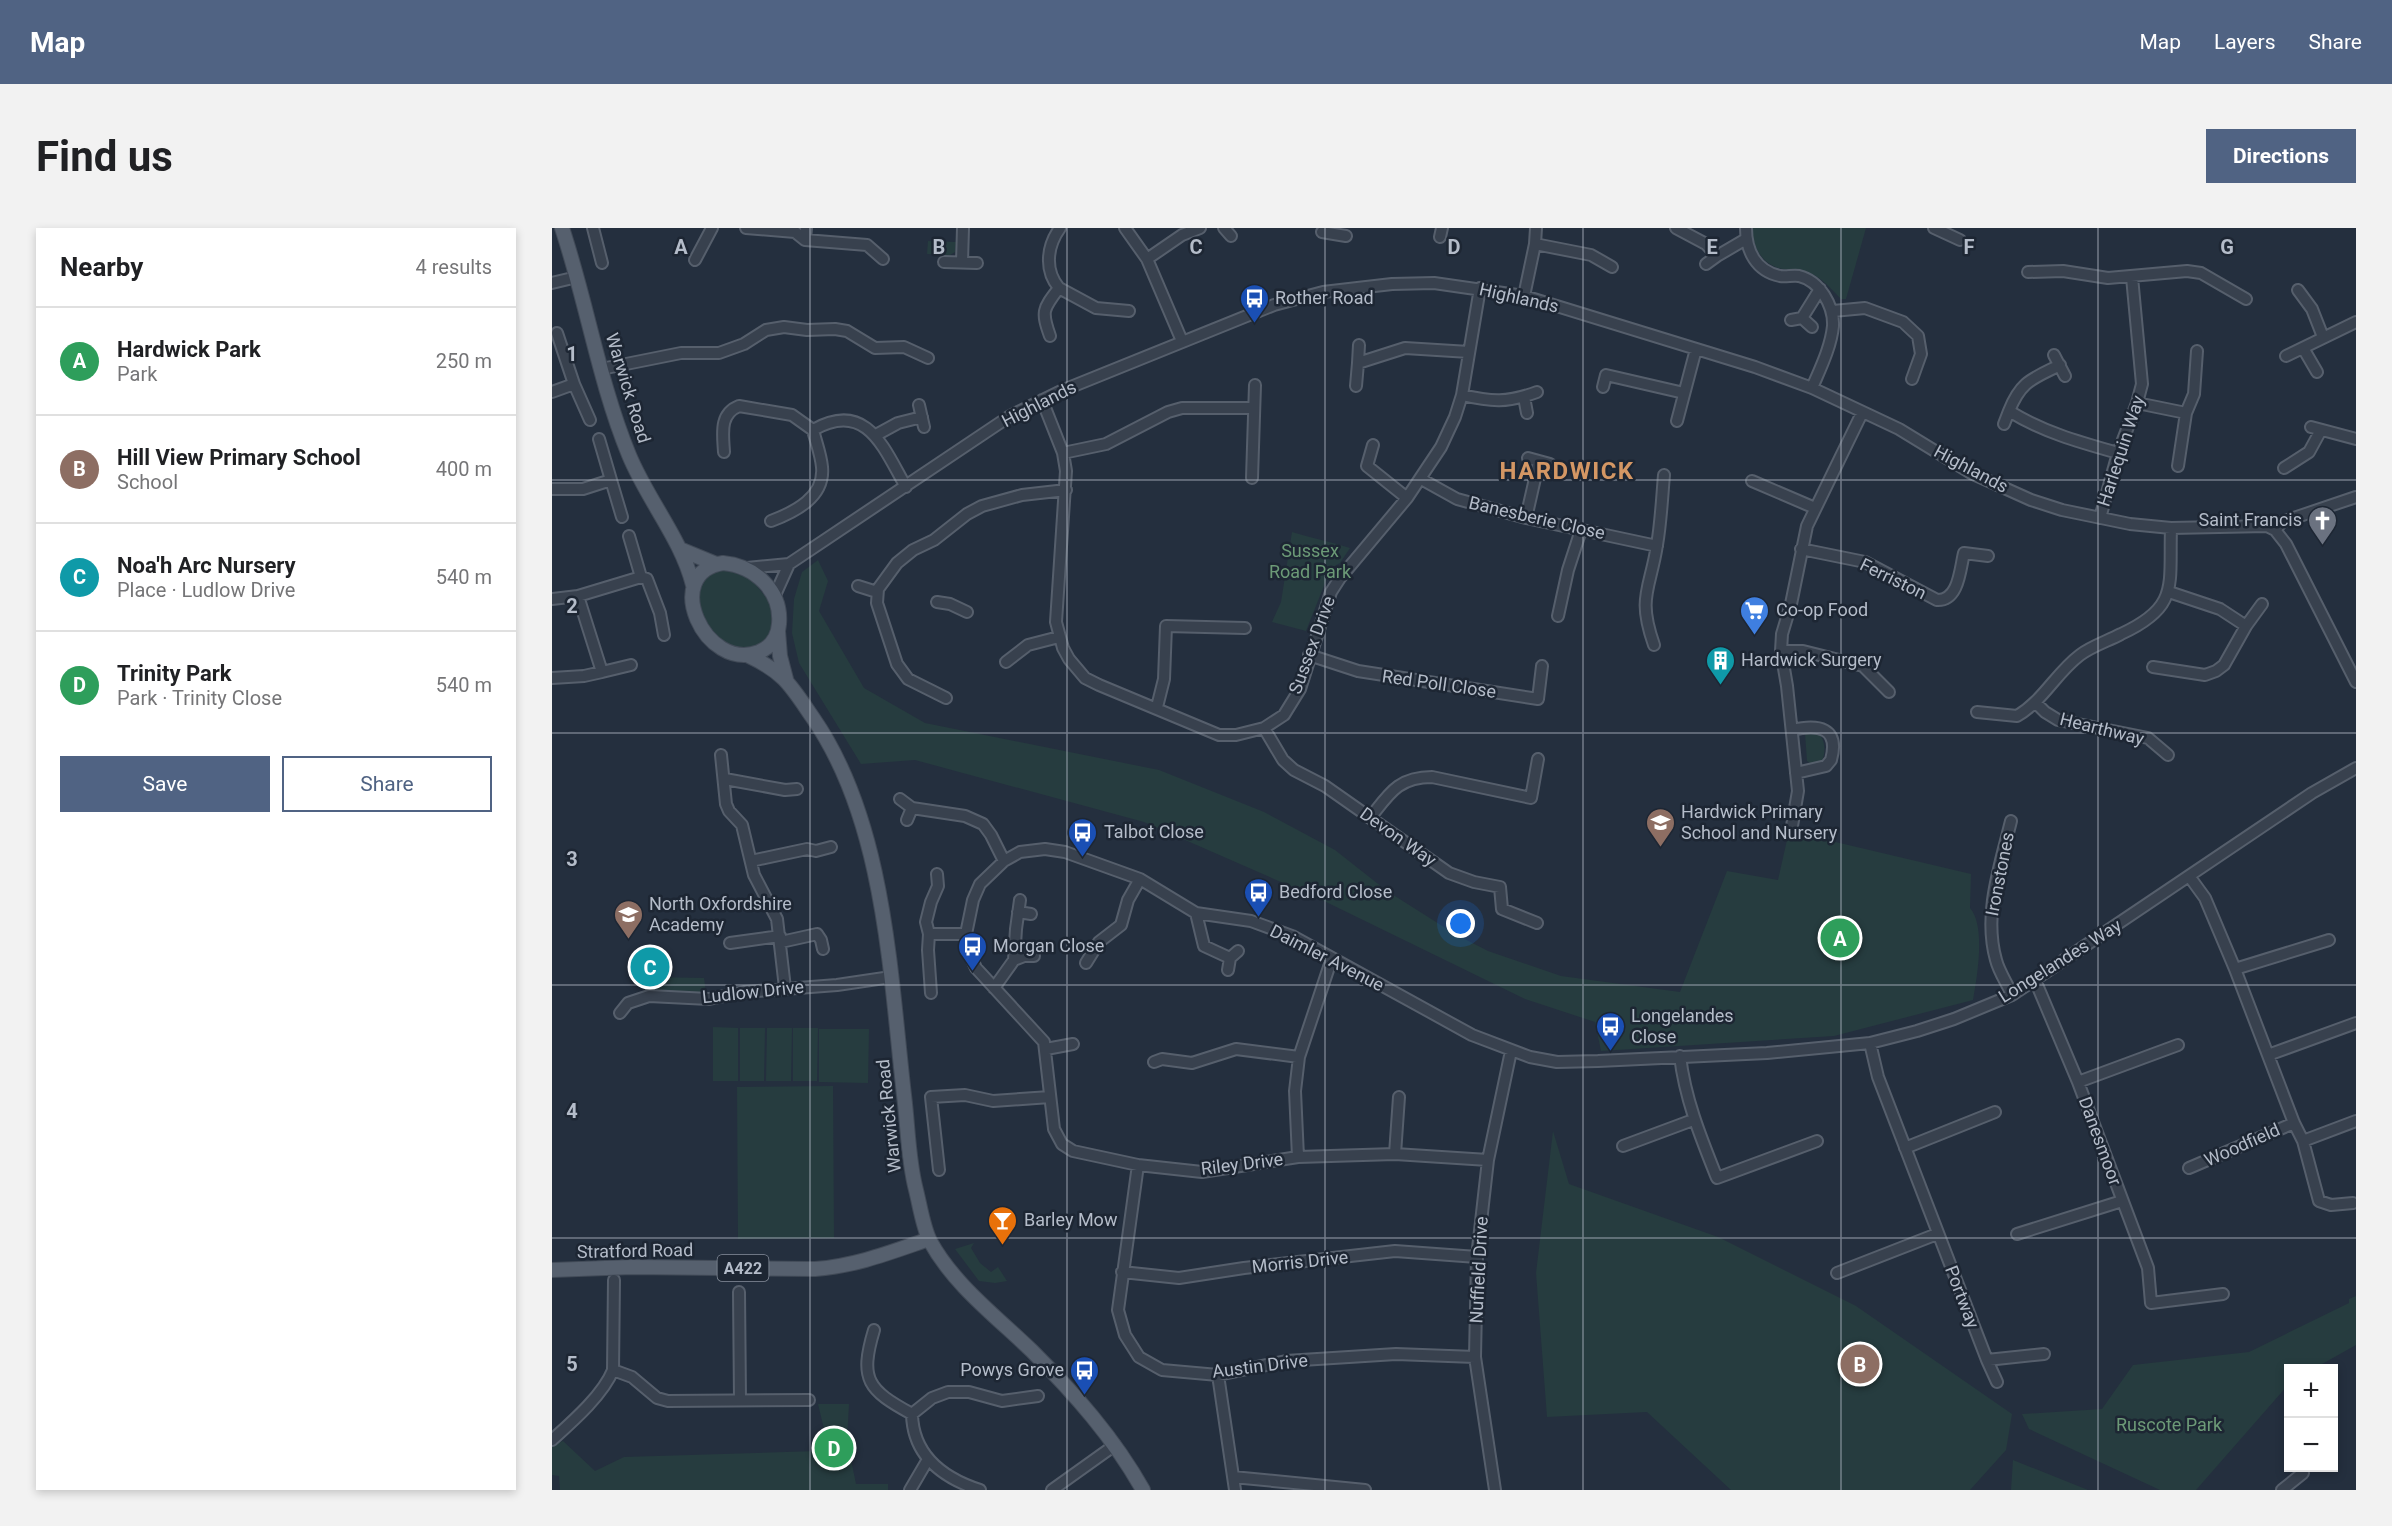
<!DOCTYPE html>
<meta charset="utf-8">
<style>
:root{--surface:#fff;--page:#f2f2f2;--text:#202124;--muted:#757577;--line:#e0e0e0;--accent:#506383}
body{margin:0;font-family:Roboto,sans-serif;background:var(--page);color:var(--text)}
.controls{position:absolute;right:18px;bottom:18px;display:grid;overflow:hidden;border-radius:0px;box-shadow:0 3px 9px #0003}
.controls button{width:54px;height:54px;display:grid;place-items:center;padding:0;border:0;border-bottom:2px solid var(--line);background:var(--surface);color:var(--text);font:30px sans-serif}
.you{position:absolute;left:909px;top:696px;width:21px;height:21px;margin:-15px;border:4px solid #fff;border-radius:50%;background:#1a73e8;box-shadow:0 0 0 9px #1a73e833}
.badge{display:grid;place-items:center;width:39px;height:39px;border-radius:50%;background:var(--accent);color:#fff;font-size:20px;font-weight:700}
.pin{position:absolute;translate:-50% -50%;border:3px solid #fff;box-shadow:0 2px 6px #0006}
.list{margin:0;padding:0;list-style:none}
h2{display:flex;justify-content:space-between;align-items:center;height:78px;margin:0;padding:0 24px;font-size:26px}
h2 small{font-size:20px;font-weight:400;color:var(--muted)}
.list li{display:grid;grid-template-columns:39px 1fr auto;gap:18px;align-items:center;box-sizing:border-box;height:108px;padding:0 24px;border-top:2px solid var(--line)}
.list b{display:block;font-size:22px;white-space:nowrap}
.list p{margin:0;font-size:20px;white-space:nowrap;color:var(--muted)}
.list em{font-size:20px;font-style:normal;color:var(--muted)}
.actions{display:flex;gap:12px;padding:18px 24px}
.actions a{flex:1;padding:14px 0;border:2px solid var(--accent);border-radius:0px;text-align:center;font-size:21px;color:var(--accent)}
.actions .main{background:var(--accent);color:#fff}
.map{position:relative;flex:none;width:1804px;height:1262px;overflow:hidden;border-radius:0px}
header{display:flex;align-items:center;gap:36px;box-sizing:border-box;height:84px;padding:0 30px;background:var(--accent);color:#fff}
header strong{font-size:28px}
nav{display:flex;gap:33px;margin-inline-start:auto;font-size:21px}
.intro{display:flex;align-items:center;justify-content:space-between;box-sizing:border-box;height:144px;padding:0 36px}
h1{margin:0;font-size:42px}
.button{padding:15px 27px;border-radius:0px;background:var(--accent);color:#fff;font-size:21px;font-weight:700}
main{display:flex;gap:36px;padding:0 36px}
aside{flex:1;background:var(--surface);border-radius:0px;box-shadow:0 3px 9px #0003}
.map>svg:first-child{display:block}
</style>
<header>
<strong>Map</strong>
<nav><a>Map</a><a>Layers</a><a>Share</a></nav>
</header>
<div class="intro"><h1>Find us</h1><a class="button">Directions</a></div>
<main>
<aside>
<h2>Nearby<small>4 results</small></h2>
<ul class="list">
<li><span class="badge" style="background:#2e9e5b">A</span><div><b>Hardwick Park</b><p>Park</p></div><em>250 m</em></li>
<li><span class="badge" style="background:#8d6e63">B</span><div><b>Hill View Primary School</b><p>School</p></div><em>400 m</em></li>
<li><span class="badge" style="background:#0f9aa8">C</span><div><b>Noa'h Arc Nursery</b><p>Place · Ludlow Drive</p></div><em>540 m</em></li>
<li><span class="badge" style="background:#2e9e5b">D</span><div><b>Trinity Park</b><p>Park · Trinity Close</p></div><em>540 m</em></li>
</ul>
<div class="actions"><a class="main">Save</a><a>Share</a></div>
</aside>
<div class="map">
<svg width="1804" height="1262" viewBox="0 0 1804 1262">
<rect width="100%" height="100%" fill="#242f3e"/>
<path fill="#263c3f" d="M 1200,0 L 1314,0 L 1294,71 L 1289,71 C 1280,62 1271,51 1260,46 C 1252,41 1245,43 1237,42 C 1212,40 1201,22 1200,0 Z
M 376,13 L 404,14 L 403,24 L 398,27 L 375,26 Z
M 740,304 C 760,310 779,314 798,320 L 788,335 L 779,340 L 754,403 L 720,394 L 729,374 Z
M 266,332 L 276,353 L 267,383 L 312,460 L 373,495 L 607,542 L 712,584 L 783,622 L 835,663 L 903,706 L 936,723 L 1009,748 L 1128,764 L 1175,643 L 1226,652 L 1237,603 L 1419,646 L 1418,680 C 1434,698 1425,749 1421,772 L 1282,808 L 1049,823 L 1043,794 L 973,771 L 770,672 L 592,594 L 363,532 L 309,536 L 247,435 L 240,405 L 242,371 L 250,344 Z
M 179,343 C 187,347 198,350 203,356 C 208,362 217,372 219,379 C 224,399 218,419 197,421 C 193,421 187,423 183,422 C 155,416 131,361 161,345 C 166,342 173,343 179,343 Z
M 1258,503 C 1273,503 1275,522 1270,533 L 1261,537 L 1255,533 L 1253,505 Z
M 97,749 L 152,750 L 154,765 L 95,762 L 94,753 L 97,753 Z
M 161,799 L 186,800 L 186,853 L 161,853 Z
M 188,800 L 213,800 L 212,853 L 188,853 Z
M 215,800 L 240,800 L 239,853 L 214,853 Z
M 241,800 L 266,800 L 265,853 L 241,853 Z
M 267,801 L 317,801 L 316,855 L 267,854 Z
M 281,858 L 282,1010 L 186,1011 L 185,859 Z
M 1001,903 L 1017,956 L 1166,1009 L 1304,1078 L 1460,1186 L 1454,1222 L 1418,1262 L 1179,1262 L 1095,1184 L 995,1189 L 984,1045 Z
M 422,1015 L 419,1020 L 428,1035 L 439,1044 L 446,1039 L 455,1053 L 443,1055 L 427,1053 L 403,1021 Z
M 1804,1068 L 1804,1117 L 1763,1140 L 1736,1140 L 1736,1157 L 1644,1262 L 1608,1262 L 1477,1201 L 1470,1186 L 1550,1181 L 1581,1137 L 1697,1124 L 1797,1075 L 1797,1071 Z
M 266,1176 L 297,1176 L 295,1212 L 304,1256 L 336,1256 L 336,1262 L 8,1262 L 7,1248 L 0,1247 L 0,1217 L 11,1213 L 43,1243 L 72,1229 L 266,1223 L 267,1207 L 273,1205 Z
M 1461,1232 L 1536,1262 L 1459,1262 Z"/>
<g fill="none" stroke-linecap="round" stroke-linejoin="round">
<defs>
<path id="minor" d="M 41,0 L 50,35
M 194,0 L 243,4 L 253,12 L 254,0
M 573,0 L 595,31 L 630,113
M 672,0 L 679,8
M 1124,0 L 1154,16 L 1165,28 L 1194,11
M 1194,0 C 1194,23 1204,43 1228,48 C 1234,49 1241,47 1247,48 C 1268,53 1282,78 1281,98 C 1279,119 1268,141 1260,160
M 1382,0 L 1408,12
M 770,4 L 794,8
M 888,9 L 890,0
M 253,12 L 315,17 L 331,31
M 983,16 L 1039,27 L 1060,39
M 595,31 L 630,7 L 648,0
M 143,32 L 160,0
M 392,34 L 425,35
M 410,34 L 411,0
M 1154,36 L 1165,28
M 1476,44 L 1511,43 L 1556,50 L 1635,43 L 1649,45 L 1694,71
M 0,55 L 25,49
M 507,60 L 544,80 L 577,83
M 1746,62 L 1760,81 L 1771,109
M 972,68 L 983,16 L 984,0
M 1281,83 L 1313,80 L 1351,94 L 1366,108 L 1369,126 L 1360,151
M 1250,90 L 1268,61
M 1239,92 L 1250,90 L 1260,99
M 498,108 C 489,83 491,81 507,60 C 492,42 495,18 508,0
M 807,117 L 806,135 L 853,120 L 917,124
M 1751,120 L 1765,144
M 1502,127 L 1513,148
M 1734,128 L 1804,94
M 1508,137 C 1480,151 1469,153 1457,183 C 1491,204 1527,214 1566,225
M 49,141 L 129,125 L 167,125 L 192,116 L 214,102 L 232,99 L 255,102 L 283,101 L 295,103 L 323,120 L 352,119 L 376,130
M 22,156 L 38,192
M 804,158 L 806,135
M 1051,159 L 1054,147 L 1132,165
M 0,164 L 22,156 L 5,105
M 910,167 C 940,174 955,175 985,164
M 972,169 L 975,185
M 490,172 L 511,225 L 514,243 L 504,394 L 511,420 L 517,431 L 533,450 L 547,457 L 667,507 L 684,507 L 712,500 L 732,487 L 748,461 L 779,364 L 788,350 L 855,270 L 889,219 L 903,189 L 910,167 L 928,60
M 1585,175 L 1634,185
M 367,177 L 372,199
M 1125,193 L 1144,121
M 1452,196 L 1457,183
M 1759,199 L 1804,211
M 324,207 L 346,195 L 370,189
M 821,217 L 815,238 L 855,270
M 172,224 C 171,206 167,186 187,178 L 240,187 L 261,202 C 315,171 332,221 354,259
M 511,225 L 554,216 L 616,184 L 630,180 L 702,180
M 976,230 L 998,236
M 1626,238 L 1634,185 L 1642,166 L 1645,123
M 1732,240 L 1757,224 L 1769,202
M 700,250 L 703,157
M 869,251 L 905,271 L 974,290 L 1105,318
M 59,252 L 70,289
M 1200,253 L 1263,280
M 0,261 L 31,261 L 59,252 L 47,211
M 974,290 L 987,233
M 1548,290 L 1566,225 L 1585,175 L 1590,156 L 1580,49
M 219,293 C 243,284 273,269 270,239 C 269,227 264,214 261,202
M 1723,302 L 1730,294 L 1804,269
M 1249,321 L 1313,334 L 1385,372 C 1407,373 1408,341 1412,325 L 1436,328
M 195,340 L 237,336 L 458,188 L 509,163 L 722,77 L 771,64 L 840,56 L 882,55 L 972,68 L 1203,139 L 1260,160 L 1347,201 L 1419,245 L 1479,272 L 1510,282 L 1578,296 L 1619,300 L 1715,298 L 1723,302 L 1734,316 L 1804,454
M 89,349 L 95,351 L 108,385 L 112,407
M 306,358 L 325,364
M 1617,364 L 1668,381 L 1694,398
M 223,367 L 237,336
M 0,371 L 26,368 L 89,349 L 77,308
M 385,374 L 398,376 L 415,384
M 1006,388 L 1016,342 L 1029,302
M 1102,417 C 1085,369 1098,362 1105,317 C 1109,294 1110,270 1112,247
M 1229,423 L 1251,423 L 1311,438 L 1337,464
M 757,427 L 806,443 L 986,471 L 990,438
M 454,434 L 476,417 L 507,409
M 1601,439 L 1653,447 L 1664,443 L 1672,437 L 1694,398 L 1710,376
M 50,444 L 79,437
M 0,450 L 32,448 L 50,444 L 26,368
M 394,470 L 356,451 L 345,436 L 325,375 L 326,361 L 345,335 L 361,322 L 382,312 L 415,286 L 430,278 L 470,267 L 514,262
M 1484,475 L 1493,484 L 1506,492 L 1596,510 L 1616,527
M 605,479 L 612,451 L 614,398 L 693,400
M 1425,484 L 1465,488 C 1491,473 1504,445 1528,427 C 1540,418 1556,413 1569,406 C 1628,379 1617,357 1619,300
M 712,500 L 731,532 L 742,542 L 773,558 L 897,645 L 922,654 L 948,659 L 950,681 L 985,695
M 1240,502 C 1266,496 1288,499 1279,532 L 1274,538 L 1244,545
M 169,527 L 174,576 L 177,583 L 190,597 L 202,647 L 225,691 L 233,760
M 173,551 L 233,562 L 245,561
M 348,571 L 360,580 L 413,588 L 431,596 L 439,607 L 452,633
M 818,590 C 837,566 846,549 880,549 L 979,570 L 986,531
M 355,592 L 360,580
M 1459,593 C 1448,638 1431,686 1444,732 C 1447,744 1455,755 1460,767
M 1240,598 L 1246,563 L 1235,458 L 1229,423 L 1230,406 L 1239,376 L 1255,298 L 1310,185
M 199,633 L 255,621 L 264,623 L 279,619
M 1637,648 L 1653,670 L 1683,741 L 1742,895 L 1751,913 L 1767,973 L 1779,977 L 1801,975
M 466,684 L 479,686
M 644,685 L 652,718 L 678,730
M 377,706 L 414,706
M 229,714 L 265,706 L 269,712 L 271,721
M 178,715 L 228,708
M 462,732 L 472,728 L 482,728
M 534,735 L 547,714 L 569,697 L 576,672 L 588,651
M 1683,741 L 1777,712
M 676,742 L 678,730 L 686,723
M 1483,752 L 1526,854 L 1596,1040 L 1599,1075 L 1671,1066
M 442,760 L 462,732 L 464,701 L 468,672
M 379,765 L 376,722 L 377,706 L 374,694 L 379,674 L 386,658 L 385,646
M 68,785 L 76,775 L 97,768 L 157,771 L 192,764 L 285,757 L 339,749
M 1318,815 L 1326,849 L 1435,1132 L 1445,1154
M 494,821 L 521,816
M 1716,827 L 1804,795
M 1128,828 C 1133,871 1149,910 1165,950 L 1265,913
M 602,834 L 610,831 L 640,835 L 684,821 L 747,829
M 1526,854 L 1626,817
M 1751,913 L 1804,893
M 1071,918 L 1141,892
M 1353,920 L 1443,884
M 843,926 L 847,869
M 746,929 L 743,863 L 747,829 L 780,730
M 936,932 L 843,926 L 746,929 L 650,944 L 586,937 L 521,923 L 510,916 L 502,901 L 492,814 L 424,740 L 418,727 L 414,706 L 421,672 L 428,656 L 452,633 L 468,624 L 493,621 L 513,624 L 588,651 L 644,685 L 699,693 L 740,708 L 920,807 L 978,829 L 1005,834 L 1046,833 L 1215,825 L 1318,815 L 1365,803 L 1402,791 L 1460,767 L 1760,565 L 1804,540
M 586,937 L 566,1082 L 573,1107 L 587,1129 L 610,1142 L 666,1147 L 734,1133 L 844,1126 L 923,1129
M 1637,940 L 1742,895
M 387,942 L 379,869 L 413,867 L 441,873 L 498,869
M 1465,1006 L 1570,973
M 570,1044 L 627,1050 L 692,1040 L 843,1023 L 925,1029
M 1285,1045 L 1385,1006
M 187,1064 L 188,1172
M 322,1102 C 307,1152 316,1162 360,1186 C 361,1228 391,1250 428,1262
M 1435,1132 L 1492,1126
M 61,1142 L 80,1149 L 105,1170 L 116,1173 L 257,1172
M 666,1147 L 683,1262
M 360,1186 L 380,1170 L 396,1164 L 417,1164 L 450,1173 L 486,1168
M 0,1212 C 20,1194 51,1167 61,1142 L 62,1052
M 681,1249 L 813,1262
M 358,1262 L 375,1233
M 500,1262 L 563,1217
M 943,1262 L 923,1129 L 925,1029 L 936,932 L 959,823
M 1730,1262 L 1751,1245"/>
<path id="major" d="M 10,0 C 35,75 47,154 77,227 C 96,273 129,310 141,357
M 130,322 L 164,336
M 171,335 C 203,338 230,363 227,396 C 226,409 219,419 207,424 C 153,445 108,345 171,335 Z
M 226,403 L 228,428 L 234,451
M 197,428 C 233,445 239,458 261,490 C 333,594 338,745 352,867 C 356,898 356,932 364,962 C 368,978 371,999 378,1013 C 402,1057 445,1089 480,1123 C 522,1165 562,1210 591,1262
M 0,1042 L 80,1039 L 263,1041 C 304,1038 339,1024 377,1011"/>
</defs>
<use href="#minor" stroke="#565f6c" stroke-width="14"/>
<use href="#major" stroke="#414a57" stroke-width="16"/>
<use href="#minor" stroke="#38414e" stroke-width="10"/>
<use href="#major" stroke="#56606e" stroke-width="14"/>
</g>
<path fill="none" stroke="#b4bcc9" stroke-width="1.5" stroke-opacity="0.55" d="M 258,0 L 258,1262M 515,0 L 515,1262M 773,0 L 773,1262M 1031,0 L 1031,1262M 1289,0 L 1289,1262M 1546,0 L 1546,1262M 0,252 L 1804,252M 0,505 L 1804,505M 0,757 L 1804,757M 0,1010 L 1804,1010"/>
<defs>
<symbol id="bus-pin" viewBox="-11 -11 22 30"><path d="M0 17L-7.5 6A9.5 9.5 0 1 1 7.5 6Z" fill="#1a4fb4" stroke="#1d2633"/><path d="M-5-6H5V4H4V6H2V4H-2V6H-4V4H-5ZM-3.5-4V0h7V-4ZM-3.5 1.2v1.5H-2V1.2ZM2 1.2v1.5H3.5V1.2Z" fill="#fff"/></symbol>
<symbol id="church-pin" viewBox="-11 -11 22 30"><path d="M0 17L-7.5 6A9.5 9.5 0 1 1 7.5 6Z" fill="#6b7280" stroke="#1d2633"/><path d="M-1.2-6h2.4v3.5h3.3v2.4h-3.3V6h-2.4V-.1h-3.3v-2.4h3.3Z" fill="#fff"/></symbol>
<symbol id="supermarket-pin" viewBox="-11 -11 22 30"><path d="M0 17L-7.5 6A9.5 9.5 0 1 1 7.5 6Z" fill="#3f7fe0" stroke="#1d2633"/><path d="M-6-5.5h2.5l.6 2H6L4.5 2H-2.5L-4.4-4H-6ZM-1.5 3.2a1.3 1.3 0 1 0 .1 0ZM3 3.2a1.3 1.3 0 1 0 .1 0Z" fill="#fff"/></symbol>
<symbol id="building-pin" viewBox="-11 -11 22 30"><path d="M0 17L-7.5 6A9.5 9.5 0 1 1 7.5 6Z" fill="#0f9aa8" stroke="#1d2633"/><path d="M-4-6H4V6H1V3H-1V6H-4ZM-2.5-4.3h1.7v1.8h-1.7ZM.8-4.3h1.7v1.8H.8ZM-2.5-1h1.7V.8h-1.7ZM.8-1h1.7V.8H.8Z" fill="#fff"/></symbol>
<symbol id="school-pin" viewBox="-11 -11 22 30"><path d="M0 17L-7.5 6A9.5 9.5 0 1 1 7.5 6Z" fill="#8d6e63" stroke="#1d2633"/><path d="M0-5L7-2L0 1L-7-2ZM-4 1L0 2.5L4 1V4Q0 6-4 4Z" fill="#fff"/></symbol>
<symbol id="bar-pin" viewBox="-11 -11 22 30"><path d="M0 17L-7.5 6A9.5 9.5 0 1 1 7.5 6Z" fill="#e8710a" stroke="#1d2633"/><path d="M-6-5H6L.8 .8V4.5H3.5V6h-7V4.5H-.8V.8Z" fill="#fff"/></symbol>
</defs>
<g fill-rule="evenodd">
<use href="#bus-pin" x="686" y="54" width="33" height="45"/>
<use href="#church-pin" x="1754" y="276" width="33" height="45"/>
<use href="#supermarket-pin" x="1186" y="366" width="33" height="45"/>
<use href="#building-pin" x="1152" y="416" width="33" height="45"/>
<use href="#school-pin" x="1092" y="578" width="33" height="45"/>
<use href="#bus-pin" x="514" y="588" width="33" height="45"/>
<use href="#bus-pin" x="690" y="648" width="33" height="45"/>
<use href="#school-pin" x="60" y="670" width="33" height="45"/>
<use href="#bus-pin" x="404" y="702" width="33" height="45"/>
<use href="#bus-pin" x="1042" y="782" width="33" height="45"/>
<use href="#bar-pin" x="434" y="976" width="33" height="45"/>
<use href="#bus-pin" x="516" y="1126" width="33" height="45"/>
</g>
<g text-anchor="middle" stroke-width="5" stroke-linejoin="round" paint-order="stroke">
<rect fill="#1d2633" stroke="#878f9c" stroke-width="1.5" x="165.5" y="1027" width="51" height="26" rx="4.5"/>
<g font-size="16" font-weight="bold" fill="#b4bcc9">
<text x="191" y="1046">A422</text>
</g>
<g font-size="18" fill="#b4bcc9" stroke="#1d2633" text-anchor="start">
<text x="723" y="76">Rother Road</text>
<text x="1750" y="298" text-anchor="end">Saint Francis</text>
<text x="1224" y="388">Co-op Food</text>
<text x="1189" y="438">Hardwick Surgery</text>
<text x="1129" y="590">Hardwick Primary<tspan x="1129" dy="21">School and Nursery</tspan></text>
<text x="552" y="610">Talbot Close</text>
<text x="727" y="670">Bedford Close</text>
<text x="97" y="682">North Oxfordshire<tspan x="97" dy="21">Academy</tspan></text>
<text x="441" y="724">Morgan Close</text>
<text x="1079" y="794">Longelandes<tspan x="1079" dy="21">Close</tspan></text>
<text x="472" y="998">Barley Mow</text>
<text x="512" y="1148" text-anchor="end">Powys Grove</text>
</g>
<g font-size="18" fill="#b4bcc9" stroke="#1d2633">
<text transform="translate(967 70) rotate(13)" y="6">Highlands</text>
<text transform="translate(76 160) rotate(73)" y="6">Warwick Road</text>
<text transform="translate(487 176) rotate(-27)" y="6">Highlands</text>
<text transform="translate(1569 223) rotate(-72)" y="6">Harlequin Way</text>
<text transform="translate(1419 241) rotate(28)" y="6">Highlands</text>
<text transform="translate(985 290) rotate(13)" y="6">Banesberie Close</text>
<text transform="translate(1341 351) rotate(26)" y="6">Ferriston</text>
<text transform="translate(760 417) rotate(-70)" y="6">Sussex Drive</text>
<text transform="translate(887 456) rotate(8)" y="6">Red Poll Close</text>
<text transform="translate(1550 501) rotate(14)" y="6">Hearthway</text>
<text transform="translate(846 609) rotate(35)" y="6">Devon Way</text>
<text transform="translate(1448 646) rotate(-79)" y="6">Ironstones</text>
<text transform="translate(775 730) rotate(27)" y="6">Daimler Avenue</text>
<text transform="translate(1508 733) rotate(-32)" y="6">Longelandes Way</text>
<text transform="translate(201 764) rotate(-6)" y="6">Ludlow Drive</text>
<text transform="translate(337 888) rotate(-96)" y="6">Warwick Road</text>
<text transform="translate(1548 913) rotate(70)" y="6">Danesmoor</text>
<text transform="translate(1690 917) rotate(-24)" y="6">Woodfield</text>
<text transform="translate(690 936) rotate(-7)" y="6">Riley Drive</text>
<text transform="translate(83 1023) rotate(-1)" y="6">Stratford Road</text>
<text transform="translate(748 1034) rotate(-6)" y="6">Morris Drive</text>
<text transform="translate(927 1042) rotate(-87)" y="6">Nuffield Drive</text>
<text transform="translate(1410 1069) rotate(69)" y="6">Portway</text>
<text transform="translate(708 1138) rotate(-7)" y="6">Austin Drive</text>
</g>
<g font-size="18" fill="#6c9a77" stroke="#1d2633">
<text x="758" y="329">Sussex<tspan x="758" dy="21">Road Park</tspan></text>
<text x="1617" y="1203">Ruscote Park</text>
</g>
<g font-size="24" font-weight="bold" letter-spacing="1.5" fill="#d49764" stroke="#1d2633">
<text x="1015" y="251">HARDWICK</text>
</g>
</g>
<g font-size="20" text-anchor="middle" font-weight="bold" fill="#b4bcc9" stroke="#1d2633" stroke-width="5" stroke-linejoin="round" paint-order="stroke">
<text x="129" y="26">A</text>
<text x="387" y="26">B</text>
<text x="644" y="26">C</text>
<text x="902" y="26">D</text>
<text x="1160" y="26">E</text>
<text x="1417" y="26">F</text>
<text x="1675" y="26">G</text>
<text x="20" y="133">1</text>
<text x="20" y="385">2</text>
<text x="20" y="638">3</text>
<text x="20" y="890">4</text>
<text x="20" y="1143">5</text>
</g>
</svg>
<div class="controls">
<button>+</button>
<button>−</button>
</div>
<div class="you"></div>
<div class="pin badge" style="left:1288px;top:710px;background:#2e9e5b">A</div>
<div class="pin badge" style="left:1308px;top:1136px;background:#8d6e63">B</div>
<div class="pin badge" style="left:98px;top:739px;background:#0f9aa8">C</div>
<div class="pin badge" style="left:282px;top:1220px;background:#2e9e5b">D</div>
</div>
</main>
